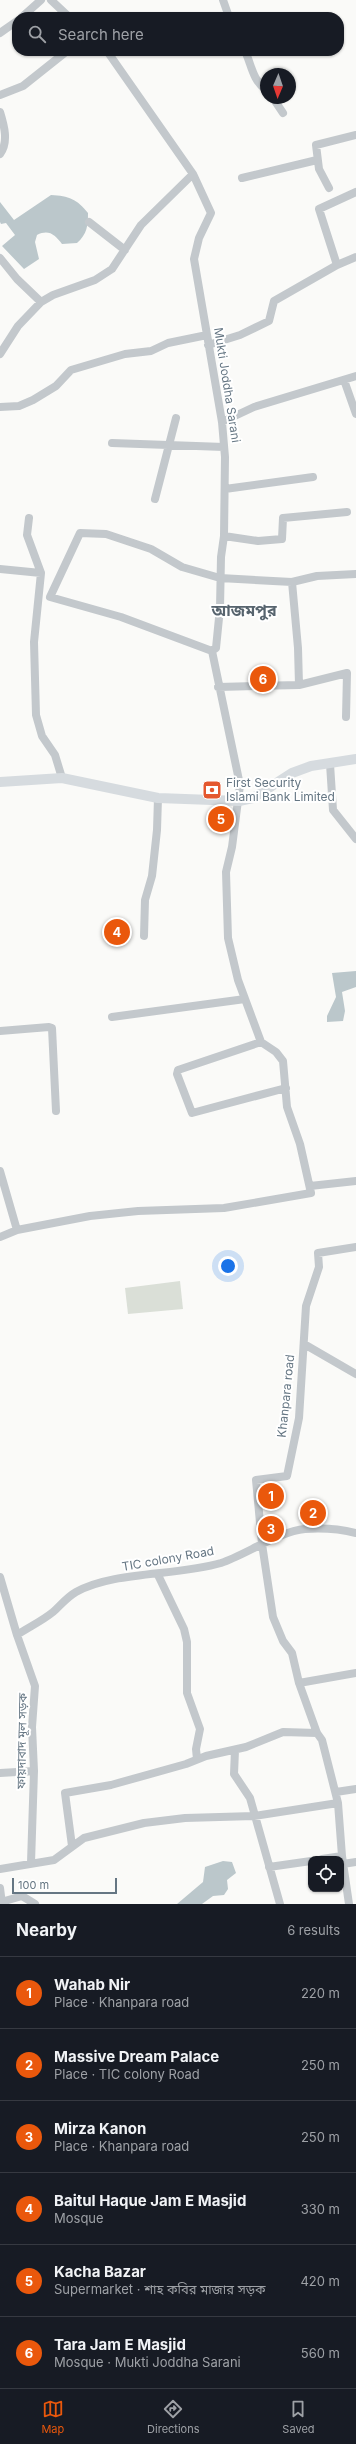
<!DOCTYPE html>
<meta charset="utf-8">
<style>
:root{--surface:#171b24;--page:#242831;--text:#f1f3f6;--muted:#9ea1a6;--line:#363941;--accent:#ea580c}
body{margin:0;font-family:Inter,"Noto Sans Bengali",sans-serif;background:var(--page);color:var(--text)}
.controls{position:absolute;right:12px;bottom:12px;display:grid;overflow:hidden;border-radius:8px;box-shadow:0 1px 3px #0004}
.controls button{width:36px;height:36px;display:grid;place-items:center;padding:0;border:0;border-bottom:1px solid var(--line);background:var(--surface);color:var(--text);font:20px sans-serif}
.compass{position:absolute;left:260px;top:68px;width:36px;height:36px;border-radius:50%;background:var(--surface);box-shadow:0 1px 3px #0004;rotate:182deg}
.scale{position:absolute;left:12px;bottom:10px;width:105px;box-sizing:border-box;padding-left:4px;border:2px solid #657683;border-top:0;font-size:11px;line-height:14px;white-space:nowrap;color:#657683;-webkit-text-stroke:3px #fff;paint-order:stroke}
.you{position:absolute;left:228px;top:1266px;width:14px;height:14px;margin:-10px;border:3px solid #fff;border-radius:50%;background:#1a73e8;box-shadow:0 0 0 6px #1a73e833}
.badge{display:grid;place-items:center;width:26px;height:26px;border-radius:50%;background:var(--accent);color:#fff;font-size:13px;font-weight:700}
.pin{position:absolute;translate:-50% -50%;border:2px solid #fff;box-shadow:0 1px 4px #0006}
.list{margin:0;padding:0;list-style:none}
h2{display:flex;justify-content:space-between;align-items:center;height:52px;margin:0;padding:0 16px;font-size:17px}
h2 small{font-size:13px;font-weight:400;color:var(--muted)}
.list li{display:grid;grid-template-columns:26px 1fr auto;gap:12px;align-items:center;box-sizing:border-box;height:72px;padding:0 16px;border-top:1px solid var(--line)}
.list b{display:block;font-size:15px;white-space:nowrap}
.list p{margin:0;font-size:13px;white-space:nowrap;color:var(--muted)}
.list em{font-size:13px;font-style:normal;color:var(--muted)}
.icon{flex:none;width:22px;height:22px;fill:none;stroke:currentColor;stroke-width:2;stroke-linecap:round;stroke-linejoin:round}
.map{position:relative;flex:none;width:356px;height:1904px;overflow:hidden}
.search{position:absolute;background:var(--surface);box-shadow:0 1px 3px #0004;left:12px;right:12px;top:12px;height:44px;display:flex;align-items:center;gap:10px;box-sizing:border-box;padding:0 14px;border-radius:16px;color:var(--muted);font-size:15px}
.sheet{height:484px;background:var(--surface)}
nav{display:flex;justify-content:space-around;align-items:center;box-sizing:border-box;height:56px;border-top:1px solid var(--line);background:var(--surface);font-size:11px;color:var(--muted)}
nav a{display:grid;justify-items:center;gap:2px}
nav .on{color:var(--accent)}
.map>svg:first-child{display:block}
</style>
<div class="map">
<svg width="356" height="1904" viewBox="0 0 356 1904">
<rect width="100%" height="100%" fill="#fafaf8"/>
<path fill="#dadfd7" d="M 180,1281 L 183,1309 L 128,1314 L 125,1288 Z"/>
<path fill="#bbc7cb" d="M 51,195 C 69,196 77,199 88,213 C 88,226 87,234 77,243 L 62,244 C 55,235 49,229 37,235 L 35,242 L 39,259 L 24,269 L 2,246 L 15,235 L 6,223 L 1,224 L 0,222 L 0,202 L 14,220 Z
M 356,971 L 356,987 L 342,992 L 345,1011 L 343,1021 L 327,1022 L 327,1016 L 336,997 L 332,973 Z
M 223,1861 L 232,1862 L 236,1873 L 227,1880 L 228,1889 L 224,1895 L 213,1896 L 202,1904 L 177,1904 L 203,1882 L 205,1867 Z"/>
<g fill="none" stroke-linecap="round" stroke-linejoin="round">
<path stroke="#c3c8cc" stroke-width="8" d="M 51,0 L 69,17
M 223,0 L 229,17
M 22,17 L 41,0
M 0,33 L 17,21
M 245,51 C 252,66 252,79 266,90
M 0,95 L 23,86 L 67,51
M 273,98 L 283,113
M 0,112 C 4,125 9,142 0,154
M 242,178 L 317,160
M 329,188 L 319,169 L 316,145 L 356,135
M 89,222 L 125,250
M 0,258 L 17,279 L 41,302
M 337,265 L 319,209 L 356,192
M 208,345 L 240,335 L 269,321 L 274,301 L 337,265 L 356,257
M 0,354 L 18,326 L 41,302 L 53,295 L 95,280 L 112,269 L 141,225 L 193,174
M 344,380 L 356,414
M 0,407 L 19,406 L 33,400 L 56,386 L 71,370 L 125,354 L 151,351 L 168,343 L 207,335
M 222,422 L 254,407 L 356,376
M 112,443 L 224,447
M 225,489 L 313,477
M 155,499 L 176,418
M 29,518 L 27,535 L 41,573 L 34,642 L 36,715 L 42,736 L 55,755 L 62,778
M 224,536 L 258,541 L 282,539 L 283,518 L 347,512
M 0,569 L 41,573
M 292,582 L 317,576 L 356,574
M 212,651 L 121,617 L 50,597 L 80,533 L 106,534 L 151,549 L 182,567 L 220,578 L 292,582 L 298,648 L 299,685 L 218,687
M 299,685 L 347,673 L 346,717
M 330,764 L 333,810 L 356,839
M 144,936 L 145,900 L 152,876 L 157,830 L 158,798
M 112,1017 L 245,999
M 0,1031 L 49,1027 L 52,1028 L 56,1111
M 261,1042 L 178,1070 L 177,1074 L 192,1113 L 286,1088
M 0,1171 L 17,1230
M 310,1186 L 356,1181
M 0,1237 L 17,1230 L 90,1216 L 138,1211 L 224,1208 L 311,1193 L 300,1144 L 287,1107 L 283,1061 L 276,1052 L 261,1042 L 238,980 L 228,938 L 226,872 L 232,847 L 240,785 L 212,651 L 216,648 L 220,608 L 221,557 L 224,536 L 225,457 L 222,422 L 194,259 L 199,238 L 211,213 L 193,174 L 107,51
M 304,1344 L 356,1374
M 158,1575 L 184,1629 L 187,1642 L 187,1693 L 200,1729 L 196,1749 L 197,1759
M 0,1577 L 17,1635 L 35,1686 L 32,1727 L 34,1771 L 31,1863
M 17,1635 C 29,1627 42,1621 53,1612 C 60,1606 67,1597 76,1592 C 113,1571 177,1576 221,1563 C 245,1555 280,1531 305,1529 C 321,1528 340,1529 356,1533
M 299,1683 L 356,1673
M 235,1750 L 234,1774 L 250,1798 L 280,1904
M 0,1773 L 34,1771
M 336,1792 L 356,1789
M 72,1846 L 65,1793 L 111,1785 L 186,1764 L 206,1756 L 246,1747 L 283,1732 L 317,1733
M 322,1859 L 342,1856
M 343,1864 L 356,1862
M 269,1867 L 311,1861
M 0,1869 L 54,1860 L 84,1838 L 144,1823 L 185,1818 L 254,1816 L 338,1803
M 0,1888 L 2,1904
M 1,1902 L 22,1896 L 35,1904
M 349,1904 L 342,1856 L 338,1803 L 322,1740 L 317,1733 L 299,1683 L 292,1653 L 283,1641 L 273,1617 L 262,1544 L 256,1480 L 287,1476 L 299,1418 L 306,1306 L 319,1267 L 318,1253 L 356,1247"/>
<path stroke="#d6dbdf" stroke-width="10" d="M 0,782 L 62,778 L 158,798 L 239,801 L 253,798 L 292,773 L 311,766 L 356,759"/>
</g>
<defs>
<symbol id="bank-square" viewBox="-11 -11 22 22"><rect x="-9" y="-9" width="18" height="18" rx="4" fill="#e4572e" stroke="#fff"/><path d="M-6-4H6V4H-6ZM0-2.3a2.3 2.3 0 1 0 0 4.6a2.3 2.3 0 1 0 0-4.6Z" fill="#fff"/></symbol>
</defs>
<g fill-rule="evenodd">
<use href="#bank-square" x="201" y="779" width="22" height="22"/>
</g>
<g text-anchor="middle" stroke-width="4" stroke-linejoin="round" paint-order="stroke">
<g font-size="12" fill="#657683" stroke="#fff">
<text transform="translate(227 385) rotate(81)" y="4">Mukti Joddha Sarani</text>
<text transform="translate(286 1396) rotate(-84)" y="4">Khanpara road</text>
<text transform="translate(168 1559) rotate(-10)" y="4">TIC colony Road</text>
<text transform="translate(22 1741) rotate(-89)" y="4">ফায়দাবাদ মূল সড়ক</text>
</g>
<g font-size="12" fill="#657683" stroke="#fff" text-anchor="start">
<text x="226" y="787">First Security<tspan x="226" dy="14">Islami Bank Limited</tspan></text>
</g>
<g font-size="16" font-weight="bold" fill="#57646e" stroke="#fff">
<text x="244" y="616">আজমপুর</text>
</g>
</g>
</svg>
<div class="controls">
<button><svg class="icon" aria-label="locate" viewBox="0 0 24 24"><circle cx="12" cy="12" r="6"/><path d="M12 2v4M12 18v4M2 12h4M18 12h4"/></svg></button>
</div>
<svg class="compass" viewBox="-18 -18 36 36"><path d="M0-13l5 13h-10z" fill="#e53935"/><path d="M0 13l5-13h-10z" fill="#9ea1a6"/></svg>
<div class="scale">100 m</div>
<div class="you"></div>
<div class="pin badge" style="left:271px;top:1496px">1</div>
<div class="pin badge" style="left:313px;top:1513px">2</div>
<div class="pin badge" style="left:271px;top:1529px">3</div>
<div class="pin badge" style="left:117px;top:932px">4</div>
<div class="pin badge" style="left:221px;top:819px">5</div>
<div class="pin badge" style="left:263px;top:679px">6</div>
<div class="search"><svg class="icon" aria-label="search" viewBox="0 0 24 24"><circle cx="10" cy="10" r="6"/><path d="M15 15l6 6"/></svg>Search here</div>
</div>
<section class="sheet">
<h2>Nearby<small>6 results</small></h2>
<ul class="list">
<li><span class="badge">1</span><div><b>Wahab Nir</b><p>Place · Khanpara road</p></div><em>220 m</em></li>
<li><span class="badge">2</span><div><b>Massive Dream Palace</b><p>Place · TIC colony Road</p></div><em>250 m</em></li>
<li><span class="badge">3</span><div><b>Mirza Kanon</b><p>Place · Khanpara road</p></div><em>250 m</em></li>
<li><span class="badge">4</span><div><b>Baitul Haque Jam E Masjid</b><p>Mosque</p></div><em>330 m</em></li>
<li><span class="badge">5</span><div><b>Kacha Bazar</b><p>Supermarket · শাহ কবির মাজার সড়ক</p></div><em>420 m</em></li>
<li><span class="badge">6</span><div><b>Tara Jam E Masjid</b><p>Mosque · Mukti Joddha Sarani</p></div><em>560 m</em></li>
</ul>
</section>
<nav>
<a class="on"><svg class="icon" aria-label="map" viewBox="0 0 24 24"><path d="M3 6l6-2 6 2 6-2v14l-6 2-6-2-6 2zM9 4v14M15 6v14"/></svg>Map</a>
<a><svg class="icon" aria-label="directions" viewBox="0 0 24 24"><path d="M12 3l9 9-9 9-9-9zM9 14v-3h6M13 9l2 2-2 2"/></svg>Directions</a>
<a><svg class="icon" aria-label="saved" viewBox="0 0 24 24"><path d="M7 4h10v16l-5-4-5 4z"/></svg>Saved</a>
</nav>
